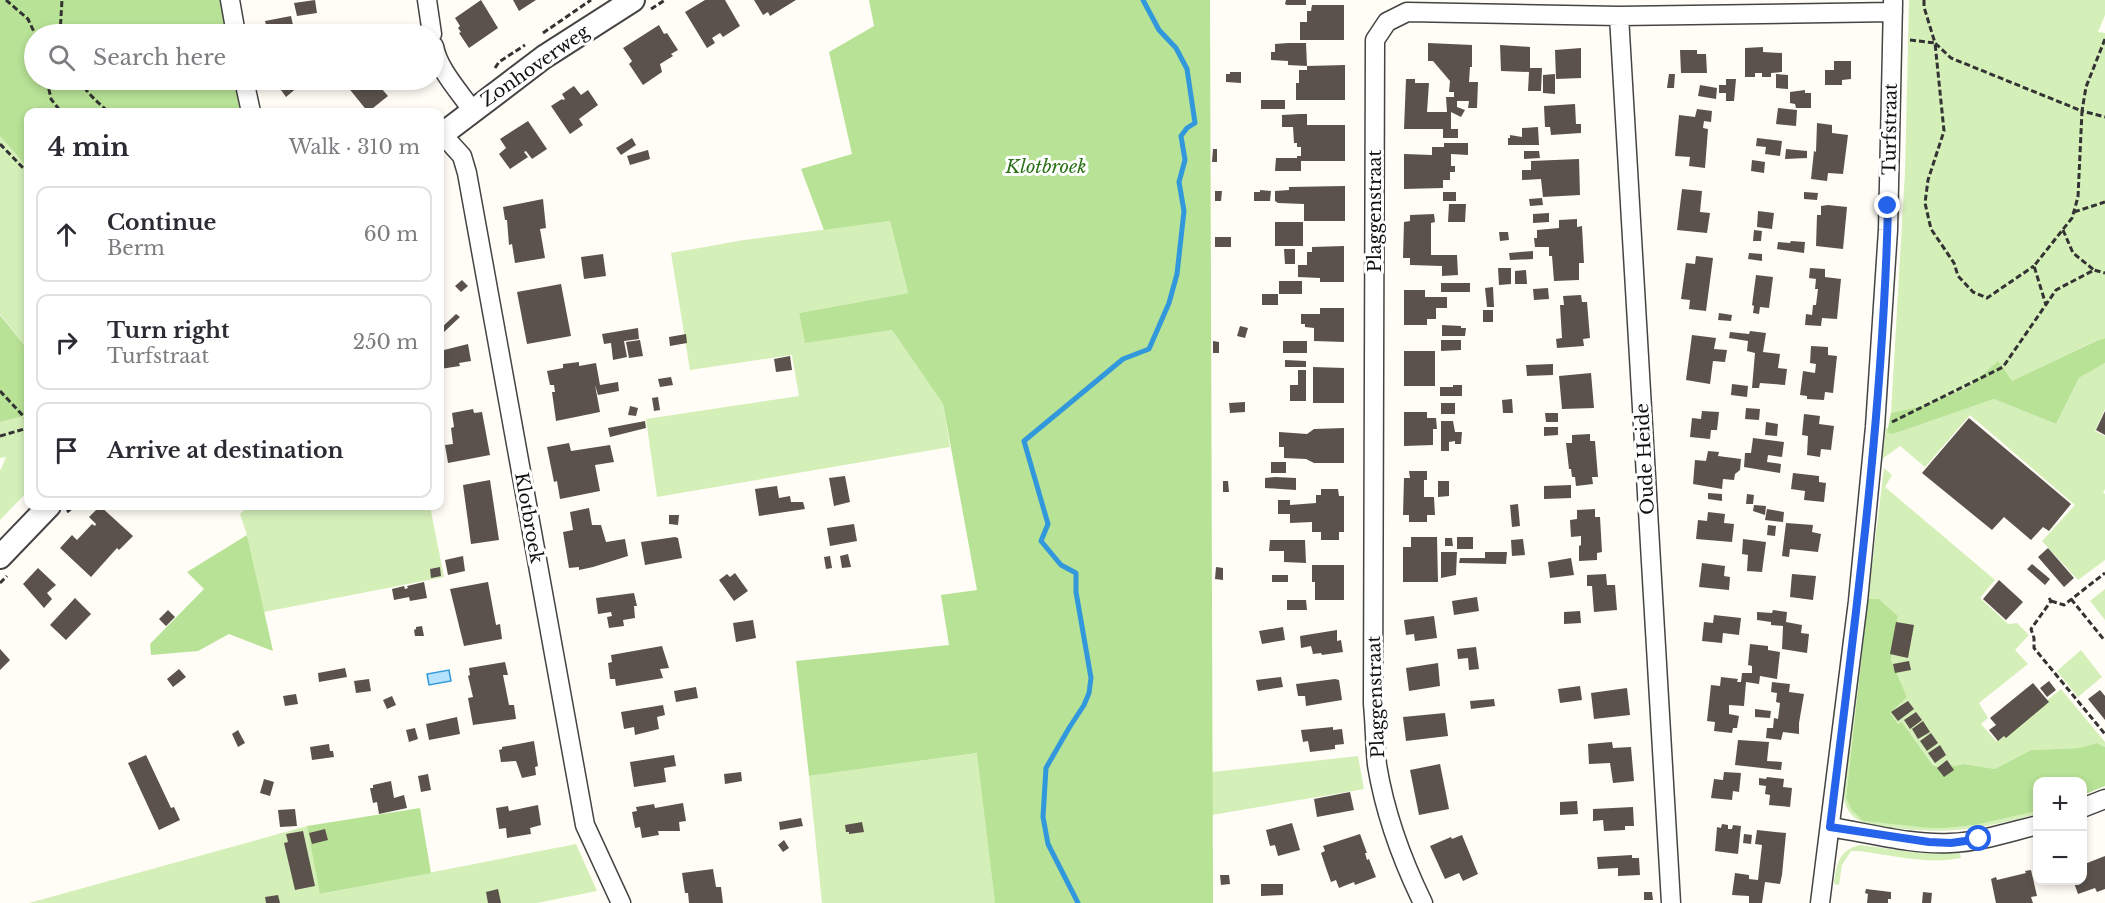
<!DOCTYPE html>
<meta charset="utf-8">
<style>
:root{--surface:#fff;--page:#f2f2f3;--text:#2b2b33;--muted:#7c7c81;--line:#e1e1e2}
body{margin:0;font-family:"Libre Baskerville",serif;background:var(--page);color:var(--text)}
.controls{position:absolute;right:18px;bottom:18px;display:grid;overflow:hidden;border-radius:12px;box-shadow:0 3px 9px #0003}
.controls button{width:54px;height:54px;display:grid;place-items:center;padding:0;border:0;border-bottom:2px solid var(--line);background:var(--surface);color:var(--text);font:30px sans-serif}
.stop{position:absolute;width:18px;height:18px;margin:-14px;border:4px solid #2563eb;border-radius:50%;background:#fff}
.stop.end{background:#2563eb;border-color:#fff;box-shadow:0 2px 6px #0008}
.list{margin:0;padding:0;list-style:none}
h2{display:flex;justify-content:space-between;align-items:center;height:78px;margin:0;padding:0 24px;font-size:26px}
h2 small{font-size:20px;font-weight:400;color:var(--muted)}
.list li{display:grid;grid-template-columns:39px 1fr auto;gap:18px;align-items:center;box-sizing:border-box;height:96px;margin:0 12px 12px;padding:0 12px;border:2px solid var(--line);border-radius:12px}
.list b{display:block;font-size:22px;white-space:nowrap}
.list p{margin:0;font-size:20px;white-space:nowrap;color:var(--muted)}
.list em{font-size:20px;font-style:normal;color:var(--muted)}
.icon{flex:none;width:33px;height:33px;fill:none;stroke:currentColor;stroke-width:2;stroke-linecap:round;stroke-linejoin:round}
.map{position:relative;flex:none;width:2105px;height:903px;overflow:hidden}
.search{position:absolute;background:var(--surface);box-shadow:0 3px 9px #0003;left:24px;top:24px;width:420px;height:66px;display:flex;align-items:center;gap:15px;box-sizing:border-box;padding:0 21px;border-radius:33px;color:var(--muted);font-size:22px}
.panel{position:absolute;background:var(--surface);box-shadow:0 3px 9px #0003;left:24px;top:108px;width:420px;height:402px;border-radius:12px}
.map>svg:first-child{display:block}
</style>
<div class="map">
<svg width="2105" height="903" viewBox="0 0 2105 903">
<rect width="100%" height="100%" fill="#fffdf5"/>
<path fill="#d5efb9" d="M 1909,0 L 2105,0 L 2105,15 L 2098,32 L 2105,33 L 2105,338 L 2097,340 L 2011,382 L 1998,361 L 1967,388 L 1922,406 L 1891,413 L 1905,172 Z
M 0,136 L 28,168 L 28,350 L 0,314 Z
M 890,221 L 908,293 L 799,313 L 805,342 L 892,330 L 943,404 L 950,447 L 657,497 L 646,419 L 799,396 L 792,355 L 690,370 L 671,253 L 744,240 Z
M 2105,363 L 2105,409 L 2095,431 L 2105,436 L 2105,489 L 2103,493 L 2105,494 L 2105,560 L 2078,580 L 2042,541 L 2075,505 L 1970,415 L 1925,467 L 1900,446 L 1882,459 L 1886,428 L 1888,428 L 1887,433 L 1893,434 L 1994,399 L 2056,424 L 2079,378 Z
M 28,415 L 28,491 L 0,520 L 0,471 L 6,457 L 0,458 L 0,422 Z
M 1884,468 L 1892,475 L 1885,487 L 1995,580 L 1980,598 L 2008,624 L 2017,623 L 2029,635 L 2015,650 L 2028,664 L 1979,703 L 1988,718 L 1981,724 L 1996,741 L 2061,689 L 2105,742 L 2105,747 L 2097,743 L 2079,748 L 2031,750 L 1995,769 L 1964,764 L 1942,768 L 1933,764 L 1902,722 L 1898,724 L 1889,712 L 1907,697 L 1891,660 L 1898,616 L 1879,599 L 1868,599 Z
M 249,506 L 430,506 L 444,577 L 264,612 L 247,535 L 240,514 Z
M 2105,589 L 2105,620 L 2090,601 Z
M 2081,650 L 2102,677 L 2078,697 L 2057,671 Z
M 1860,670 L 1846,798 L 1863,821 L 1946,828 L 1975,825 L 2037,811 L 2037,814 C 1986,828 1949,835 1896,828 C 1868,825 1845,824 1843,791 L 1858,671 Z
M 978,753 L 995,903 L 822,903 L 809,776 Z
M 1358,756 L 1364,789 L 1212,815 L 1212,772 Z
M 307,826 L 321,894 L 576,844 L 597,891 L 537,903 L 29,903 Z
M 1860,845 L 1920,853 L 1960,852 L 1961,858 C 1928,865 1891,855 1858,851 L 1851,851 L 1842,865 L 1839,885 L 1834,884 C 1836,865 1839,850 1860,845 Z"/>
<path fill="#b8e296" d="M 0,0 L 221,0 L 227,34 L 34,34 L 34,80 L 235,80 L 240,112 L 28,112 L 28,168 L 0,136 Z
M 869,0 L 1210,0 L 1213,903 L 995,903 L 977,753 L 809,776 L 796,661 L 949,645 L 941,595 L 977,590 L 943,404 L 892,330 L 805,343 L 799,313 L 908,293 L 890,221 L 824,230 L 801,169 L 852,154 L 829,52 L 874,26 Z
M 0,315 L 28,350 L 28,415 L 0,422 Z
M 2105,338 L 2105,363 L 2079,378 L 2056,424 L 1994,399 L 1893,434 L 1887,433 L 1891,413 L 1922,406 L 1967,388 L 1998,361 L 2012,381 L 2098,340 Z
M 247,535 L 273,651 L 229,634 L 198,651 L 151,655 L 150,644 L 204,589 L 187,572 Z
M 1868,599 L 1879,599 L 1898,616 L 1891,660 L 1907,697 L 1890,713 L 1898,724 L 1902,722 L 1933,765 L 1942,768 L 1964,764 L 1995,769 L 2031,750 L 2079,748 L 2097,743 L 2105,747 L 2105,786 L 2083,795 L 2082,782 L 2038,782 L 2037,811 L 1975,825 L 1946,828 L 1931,828 L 1863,821 L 1852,810 L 1846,798 Z
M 420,808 L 431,873 L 320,894 L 307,826 Z"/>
<path fill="#b4e1fc" stroke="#3298dc" stroke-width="1.5" d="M 449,670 L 451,681 L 429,685 L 427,674 Z"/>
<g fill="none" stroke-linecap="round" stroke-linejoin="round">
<path stroke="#3298dc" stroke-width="5" d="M 1078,903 L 1048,844 L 1043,817 L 1046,768 L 1069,728 L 1084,705 L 1089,693 L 1091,678 L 1076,592 L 1076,573 L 1061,565 L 1041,541 L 1048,524 L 1024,441 L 1123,359 L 1149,349 L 1169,303 L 1177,274 L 1184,211 L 1179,182 L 1185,160 L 1181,136 L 1187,128 L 1195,123 L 1187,69 L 1176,48 L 1159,30 L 1143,0"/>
</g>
<path fill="#5b524c" d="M 315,0 L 317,13 L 297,16 L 294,3 Z
M 481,0 L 498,28 L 469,48 L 459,33 L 461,32 L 458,28 L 460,26 L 455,18 Z
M 513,0 L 536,0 L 519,11 Z
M 705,0 L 725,0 L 740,26 L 723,37 L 720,33 L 712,38 L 715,43 L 707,48 L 685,12 Z
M 754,0 L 796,0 L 770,16 L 768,12 L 763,15 Z
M 1286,0 L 1306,0 L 1306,5 L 1287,5 L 1285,4 Z
M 1312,5 L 1344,5 L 1344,40 L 1300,40 L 1300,22 L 1307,22 L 1307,11 L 1311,11 Z
M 291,16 L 295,34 L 268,34 L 265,21 Z
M 659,25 L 664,34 L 667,33 L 678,50 L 671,54 L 673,56 L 660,64 L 662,72 L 643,85 L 629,64 L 632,61 L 623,48 Z
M 1288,43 L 1306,43 L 1307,66 L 1288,65 L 1288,61 L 1271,60 L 1271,52 L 1275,52 L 1275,44 Z
M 1428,43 L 1472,45 L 1472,67 L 1470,67 L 1469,82 L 1478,82 L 1477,108 L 1468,108 L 1469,101 L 1457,101 L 1457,107 L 1465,110 L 1461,117 L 1451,112 L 1451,129 L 1458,129 L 1458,138 L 1443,138 L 1443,129 L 1404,129 L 1406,79 L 1415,79 L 1415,83 L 1429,83 L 1427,112 L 1447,112 L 1446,97 L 1454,97 L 1454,92 L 1449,92 L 1450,81 L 1433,61 L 1428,61 Z
M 1500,45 L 1530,47 L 1530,68 L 1542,68 L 1541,91 L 1528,91 L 1529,72 L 1501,71 Z
M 1763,47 L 1763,52 L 1782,53 L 1782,72 L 1771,73 L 1771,77 L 1762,77 L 1762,73 L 1755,73 L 1755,77 L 1745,77 L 1745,48 Z
M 1581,48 L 1581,78 L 1556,79 L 1555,50 Z
M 1680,50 L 1697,50 L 1697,54 L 1706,54 L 1707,73 L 1681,73 Z
M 1834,61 L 1851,61 L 1851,79 L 1842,80 L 1842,85 L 1825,85 L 1825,70 L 1834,70 Z
M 1345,65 L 1345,100 L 1296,100 L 1296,83 L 1299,83 L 1299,70 L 1307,70 L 1307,66 Z
M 1230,72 L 1241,72 L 1241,83 L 1226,82 L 1226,74 L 1230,74 Z
M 1555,74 L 1555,94 L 1543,93 L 1543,75 Z
M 1669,74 L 1675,74 L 1674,88 L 1667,88 Z
M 1776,74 L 1788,75 L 1788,89 L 1776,88 Z
M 1726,79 L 1736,79 L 1734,101 L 1726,101 L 1726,93 L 1719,93 L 1719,85 L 1726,85 Z
M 293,80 L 299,86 L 286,97 L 281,90 Z
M 348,80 L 374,80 L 388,96 L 368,112 L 347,86 L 351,82 Z
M 1700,85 L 1717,88 L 1716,99 L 1698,96 Z
M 574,86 L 581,95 L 588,90 L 598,105 L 579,119 L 583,125 L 570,134 L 551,106 L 562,99 L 563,100 L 565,99 L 562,94 Z
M 1805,90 L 1805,93 L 1811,93 L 1811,108 L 1796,108 L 1795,104 L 1790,103 L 1790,92 Z
M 1261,100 L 1285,100 L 1285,109 L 1261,109 Z
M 1575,104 L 1576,124 L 1581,124 L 1581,133 L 1551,135 L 1550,127 L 1545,127 L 1544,106 Z
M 1778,108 L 1797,110 L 1796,126 L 1776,124 Z
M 1697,109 L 1712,111 L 1711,122 L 1704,121 L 1703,128 L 1708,129 L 1705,168 L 1689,166 L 1690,157 L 1675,156 L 1679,115 L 1695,117 Z
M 1300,114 L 1307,114 L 1307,125 L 1345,125 L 1345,161 L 1301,161 L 1301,171 L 1275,171 L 1276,158 L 1297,158 L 1297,156 L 1301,156 L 1301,147 L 1297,147 L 1297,143 L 1294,143 L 1293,127 L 1282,127 L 1282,115 Z
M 528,121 L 547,149 L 532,159 L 526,151 L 524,152 L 528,157 L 510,169 L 499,154 L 506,148 L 500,139 Z
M 1817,123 L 1832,125 L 1832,133 L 1848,135 L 1843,174 L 1828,173 L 1827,181 L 1811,179 L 1814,151 L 1816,152 Z
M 1538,127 L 1539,145 L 1508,145 L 1508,138 L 1510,138 L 1510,135 L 1522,137 L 1522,128 Z
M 632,138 L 636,145 L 621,155 L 616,148 Z
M 1757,138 L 1782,141 L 1780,156 L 1765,154 L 1766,147 L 1756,146 Z
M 1444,143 L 1468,143 L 1468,155 L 1451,154 L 1451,166 L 1455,166 L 1455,172 L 1450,172 L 1450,180 L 1443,180 L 1443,188 L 1404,189 L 1404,154 L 1432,155 L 1432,147 L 1444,147 Z
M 1213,149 L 1217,149 L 1217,162 L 1212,162 Z
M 1786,149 L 1807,151 L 1807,158 L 1785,159 Z
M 648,150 L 650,159 L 630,165 L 627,156 Z
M 1524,151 L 1539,151 L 1540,158 L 1524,159 Z
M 1579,159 L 1580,195 L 1543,197 L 1541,179 L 1522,180 L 1522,170 L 1531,170 L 1531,161 Z
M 1752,160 L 1765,162 L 1764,173 L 1751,171 Z
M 1345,186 L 1345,221 L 1304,221 L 1304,204 L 1278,203 L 1275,201 L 1275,191 L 1289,190 L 1289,187 Z
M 1682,189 L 1702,191 L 1700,212 L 1710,213 L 1707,233 L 1677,230 Z
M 1260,190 L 1271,191 L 1270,201 L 1254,201 L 1254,192 L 1260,192 Z
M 1215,191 L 1222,191 L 1221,201 L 1215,201 Z
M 1443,192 L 1456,192 L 1456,201 L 1443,201 Z
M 1804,192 L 1818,193 L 1817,200 L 1804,199 Z
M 1542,198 L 1543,205 L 1530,206 L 1529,199 Z
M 543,199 L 546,228 L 540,229 L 545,258 L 515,263 L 512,244 L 509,245 L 507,220 L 505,220 L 503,207 Z
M 1449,204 L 1466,204 L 1465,222 L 1448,222 Z
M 1828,205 L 1847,207 L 1843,249 L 1816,246 L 1817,215 L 1821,215 L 1821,206 Z
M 1758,211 L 1774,213 L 1772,229 L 1757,227 Z
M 1549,213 L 1549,222 L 1533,223 L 1533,214 Z
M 1434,214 L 1435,222 L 1431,223 L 1431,255 L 1457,255 L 1458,275 L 1442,276 L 1442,266 L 1410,265 L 1410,258 L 1403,258 L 1404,222 L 1410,221 L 1410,215 Z
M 1577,219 L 1577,227 L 1582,226 L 1584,263 L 1579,263 L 1579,280 L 1554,281 L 1552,256 L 1549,256 L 1549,247 L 1535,247 L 1534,238 L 1537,238 L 1537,230 L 1559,228 L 1559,220 Z
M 1275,222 L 1303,222 L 1303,246 L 1275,246 Z
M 1754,230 L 1762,231 L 1761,241 L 1753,241 Z
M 1499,232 L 1508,232 L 1509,240 L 1500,241 Z
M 1215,237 L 1231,237 L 1231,247 L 1215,247 Z
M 1791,241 L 1805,242 L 1804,253 L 1777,249 L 1778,242 L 1790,243 Z
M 1344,246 L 1344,282 L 1320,282 L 1320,278 L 1298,277 L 1298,265 L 1307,265 L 1307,252 L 1312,252 L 1312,247 Z
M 1284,249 L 1295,249 L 1295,264 L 1285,264 Z
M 1533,251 L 1533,259 L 1510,260 L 1509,253 Z
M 1749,253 L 1762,254 L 1762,261 L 1748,259 Z
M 603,254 L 606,276 L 584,279 L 581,257 Z
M 1696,256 L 1713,258 L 1706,311 L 1689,309 L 1690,300 L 1681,299 L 1686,263 L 1695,264 Z
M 1498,268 L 1511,268 L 1511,284 L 1499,285 Z
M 1810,268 L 1825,269 L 1825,277 L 1841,279 L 1837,319 L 1822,318 L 1821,326 L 1805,325 L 1806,314 L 1812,315 L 1813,305 L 1816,305 L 1818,289 L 1815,289 L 1816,279 L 1809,278 Z
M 1526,270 L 1527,284 L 1515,284 L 1515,271 Z
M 1756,275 L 1773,277 L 1769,308 L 1760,307 L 1759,314 L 1753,313 L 1754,306 L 1752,305 Z
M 462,280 L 468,286 L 461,292 L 455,286 Z
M 1279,281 L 1302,281 L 1302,294 L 1279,294 Z
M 1441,283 L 1470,283 L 1470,292 L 1441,292 Z
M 561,284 L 571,336 L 527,344 L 517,292 Z
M 1493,287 L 1494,307 L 1487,307 L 1485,288 Z
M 1548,288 L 1549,299 L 1534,300 L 1533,289 Z
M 1404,290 L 1425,290 L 1425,297 L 1447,297 L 1447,308 L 1436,308 L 1436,319 L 1427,319 L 1427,325 L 1404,325 Z
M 1262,294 L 1278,294 L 1278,305 L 1262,305 Z
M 1581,295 L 1582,302 L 1587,302 L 1590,338 L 1583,339 L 1584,346 L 1557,348 L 1556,339 L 1562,338 L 1560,305 L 1564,305 L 1563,296 Z
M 1320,308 L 1344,308 L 1344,342 L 1314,341 L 1314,328 L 1305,327 L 1305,324 L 1301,324 L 1301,314 L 1320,314 Z
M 1483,310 L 1493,310 L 1493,322 L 1483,322 Z
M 1719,313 L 1732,315 L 1731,321 L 1718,320 Z
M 456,314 L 460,317 L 443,333 L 440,329 Z
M 1442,325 L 1461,326 L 1461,328 L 1466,328 L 1465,336 L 1442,336 Z
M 1240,326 L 1248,328 L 1245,338 L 1237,336 Z
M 638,328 L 639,339 L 624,341 L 627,357 L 613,360 L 611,343 L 604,344 L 602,334 Z
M 1750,331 L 1766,333 L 1763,352 L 1780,354 L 1778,368 L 1787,369 L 1785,385 L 1760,383 L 1759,388 L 1752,388 L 1755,353 L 1747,351 L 1748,341 L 1729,338 L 1730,332 L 1749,334 Z
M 686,334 L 687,343 L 670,346 L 669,337 Z
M 1692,335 L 1716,338 L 1714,349 L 1727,350 L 1725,362 L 1713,361 L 1710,384 L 1686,380 Z
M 640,340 L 643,356 L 629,358 L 626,342 Z
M 1441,340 L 1461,340 L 1461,350 L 1441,351 Z
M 1213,341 L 1219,342 L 1219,353 L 1213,353 Z
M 1283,341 L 1307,341 L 1307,353 L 1283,353 Z
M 468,344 L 471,361 L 459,363 L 460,366 L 440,369 L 440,351 Z
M 1811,346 L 1828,347 L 1828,355 L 1837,356 L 1833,393 L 1825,392 L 1824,400 L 1807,399 L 1807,396 L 1800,395 L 1803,371 L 1815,373 L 1816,364 L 1810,363 Z
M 1404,351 L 1435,351 L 1435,386 L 1404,386 Z
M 790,356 L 792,370 L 776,372 L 774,359 Z
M 1285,360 L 1306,361 L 1306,367 L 1285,367 Z
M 579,362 L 579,366 L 596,363 L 600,385 L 618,382 L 619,391 L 598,395 L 595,385 L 600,412 L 556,421 L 552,392 L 555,392 L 554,385 L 550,385 L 547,371 L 563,368 L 563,364 Z
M 1553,364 L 1553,375 L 1527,376 L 1526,365 Z
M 1313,367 L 1344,368 L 1344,403 L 1313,403 Z
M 1298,370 L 1306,370 L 1306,401 L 1290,401 L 1290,385 L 1298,385 Z
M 1591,373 L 1594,408 L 1562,409 L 1559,376 Z
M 671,377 L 673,385 L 660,387 L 658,379 Z
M 1732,384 L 1748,386 L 1747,397 L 1731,395 Z
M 1453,385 L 1462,385 L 1462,396 L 1440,396 L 1440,387 L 1453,387 Z
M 658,397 L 660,410 L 654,411 L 652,398 Z
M 1512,399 L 1513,413 L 1503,413 L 1502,400 Z
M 1245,402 L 1245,412 L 1230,413 L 1229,403 Z
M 1441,403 L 1455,403 L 1455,414 L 1441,414 Z
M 630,406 L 638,408 L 636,416 L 628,415 Z
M 1746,408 L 1760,409 L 1759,420 L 1745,419 Z
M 473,409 L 474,413 L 482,412 L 490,455 L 448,463 L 445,445 L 453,444 L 451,428 L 454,427 L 452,413 Z
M 1702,411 L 1719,412 L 1717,430 L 1711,430 L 1710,439 L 1690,437 L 1692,418 L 1701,419 Z
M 2105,411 L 2105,435 L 2096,430 Z
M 1404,412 L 1427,412 L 1427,418 L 1436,418 L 1437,429 L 1433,429 L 1433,445 L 1404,446 Z
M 1545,413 L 1558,413 L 1558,422 L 1546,422 Z
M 1804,414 L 1820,416 L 1819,424 L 1834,426 L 1831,450 L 1821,449 L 1820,457 L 1807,455 L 1808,436 L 1802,435 Z
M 1969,418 L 2071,504 L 2049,531 L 2043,527 L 2031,540 L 2004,517 L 1992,530 L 1922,473 Z
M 645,421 L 646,428 L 610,437 L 608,428 Z
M 1441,421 L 1453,421 L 1455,432 L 1462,432 L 1461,444 L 1455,444 L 1455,441 L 1449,442 L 1449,451 L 1441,451 Z
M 1766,422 L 1778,424 L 1777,436 L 1765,435 Z
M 1544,427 L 1558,427 L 1558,435 L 1544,436 Z
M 1344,428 L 1344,463 L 1314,463 L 1306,459 L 1284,458 L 1284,447 L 1279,447 L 1279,432 L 1307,434 L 1314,429 Z
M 1590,434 L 1590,441 L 1595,441 L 1598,477 L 1592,477 L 1593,484 L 1576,486 L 1575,477 L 1572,477 L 1571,469 L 1569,469 L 1566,443 L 1572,443 L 1572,435 Z
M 1753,438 L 1784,442 L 1782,457 L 1768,455 L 1767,462 L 1781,464 L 1780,473 L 1744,467 L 1745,453 L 1751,453 Z
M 569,443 L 571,451 L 610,445 L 614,462 L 595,465 L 600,491 L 560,499 L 557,481 L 554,482 L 547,447 Z
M 1708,451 L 1719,452 L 1718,456 L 1741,459 L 1740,470 L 1735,474 L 1734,480 L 1723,479 L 1722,489 L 1693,484 L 1695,460 L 1706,461 Z
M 1271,462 L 1286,462 L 1286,473 L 1271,473 Z
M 1409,471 L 1427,471 L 1427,480 L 1424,480 L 1424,497 L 1434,497 L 1435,515 L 1427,515 L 1427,522 L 1409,522 L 1409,515 L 1403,515 L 1404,478 L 1410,478 Z
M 1793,473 L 1819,476 L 1819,482 L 1826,483 L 1824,502 L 1804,500 L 1805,491 L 1791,489 Z
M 845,476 L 850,502 L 834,506 L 829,478 Z
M 1275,477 L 1296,478 L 1296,490 L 1265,488 L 1265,478 Z
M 490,480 L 499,540 L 471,544 L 463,485 Z
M 1223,481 L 1228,481 L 1229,492 L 1223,492 Z
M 1438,481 L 1449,481 L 1449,496 L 1438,497 Z
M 1571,485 L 1571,498 L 1544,499 L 1544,486 Z
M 777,486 L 779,498 L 790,496 L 791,502 L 803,502 L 805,509 L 759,516 L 755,489 Z
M 1321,489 L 1338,489 L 1339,496 L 1344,496 L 1344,532 L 1339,532 L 1339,540 L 1321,540 L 1321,532 L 1312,532 L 1312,522 L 1290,523 L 1290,514 L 1278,514 L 1278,500 L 1290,500 L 1290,505 L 1316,503 L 1316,495 L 1321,495 Z
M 1708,493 L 1722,494 L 1722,501 L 1708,499 Z
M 1747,494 L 1754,495 L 1753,504 L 1746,504 Z
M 1518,504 L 1520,526 L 1512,527 L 1510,505 Z
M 1754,505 L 1766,506 L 1765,515 L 1753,511 Z
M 100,506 L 133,536 L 119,550 L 117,548 L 91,577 L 60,548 L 72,535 L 77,540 L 92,524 L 95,526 L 96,524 L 89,517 Z
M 589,508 L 592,525 L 601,525 L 606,542 L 625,539 L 628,556 L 593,567 L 579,570 L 579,567 L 569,568 L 563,532 L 573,530 L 570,512 Z
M 1595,509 L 1595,517 L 1600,517 L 1602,552 L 1597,553 L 1597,560 L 1579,561 L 1579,546 L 1581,545 L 1581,536 L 1571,537 L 1570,520 L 1577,519 L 1577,510 Z
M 1767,509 L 1784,512 L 1783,522 L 1765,520 Z
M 1708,512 L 1725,514 L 1724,523 L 1734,524 L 1732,542 L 1696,539 L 1698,520 L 1707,521 Z
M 669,515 L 679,515 L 678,525 L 669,524 Z
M 1786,523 L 1813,525 L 1812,532 L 1821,534 L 1818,552 L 1790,549 L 1789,557 L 1782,556 Z
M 854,524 L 857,541 L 830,546 L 827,528 Z
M 1768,525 L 1776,526 L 1775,536 L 1767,535 Z
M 675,537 L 678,538 L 682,558 L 645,565 L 641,542 Z
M 1411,537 L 1437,537 L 1438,582 L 1403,582 L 1403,547 L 1411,547 Z
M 1457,537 L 1473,537 L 1473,549 L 1457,549 Z
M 1445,538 L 1452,538 L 1453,546 L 1445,546 Z
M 1523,539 L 1525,555 L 1512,556 L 1511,540 Z
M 1743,539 L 1766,542 L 1762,572 L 1747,571 L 1748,555 L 1742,554 Z
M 1270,540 L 1305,540 L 1306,563 L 1284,562 L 1284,551 L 1269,551 Z
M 2048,548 L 2074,578 L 2064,587 L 2038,557 Z
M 1441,552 L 1457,552 L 1456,575 L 1441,578 Z
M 1485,552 L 1507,552 L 1506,564 L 1459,563 L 1460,558 L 1485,558 Z
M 848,554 L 851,567 L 842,568 L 840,556 Z
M 463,556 L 465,571 L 448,575 L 445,560 Z
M 830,556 L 832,568 L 826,569 L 824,557 Z
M 1571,558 L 1574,575 L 1550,578 L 1548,562 Z
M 1702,563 L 1725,566 L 1724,576 L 1730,577 L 1729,590 L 1699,587 Z
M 2032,564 L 2050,579 L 2045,585 L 2027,569 Z
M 1312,565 L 1344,565 L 1344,600 L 1315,600 L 1315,582 L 1312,582 Z
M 440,567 L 441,576 L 431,578 L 430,569 Z
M 1216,567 L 1223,568 L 1223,580 L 1215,579 Z
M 38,568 L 56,585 L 47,593 L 52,599 L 44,608 L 23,584 Z
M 735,573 L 748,591 L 734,601 L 719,580 L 727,574 L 730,577 Z
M 1606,574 L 1607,585 L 1615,585 L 1617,610 L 1594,612 L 1592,586 L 1587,586 L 1587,575 Z
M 1792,574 L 1816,576 L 1813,600 L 1790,597 Z
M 1272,575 L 1288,575 L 1288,582 L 1272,582 Z
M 1999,580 L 2023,602 L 2006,620 L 1983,599 Z
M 424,582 L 427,598 L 410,601 L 409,597 L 394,600 L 392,589 L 404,586 L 405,589 L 408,588 L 407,586 Z
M 488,582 L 496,625 L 500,624 L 502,639 L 464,646 L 450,589 Z
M 634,593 L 637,606 L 634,606 L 635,618 L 623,620 L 624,626 L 609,628 L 607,617 L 612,616 L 611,612 L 598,614 L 596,598 Z
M 1477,597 L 1479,611 L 1454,615 L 1452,601 Z
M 75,598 L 91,614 L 66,640 L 50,625 Z
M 1287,600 L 1306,600 L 1307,610 L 1287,610 Z
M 168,610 L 175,617 L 166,626 L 159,619 Z
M 1773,610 L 1787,612 L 1786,622 L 1802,625 L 1801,633 L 1809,634 L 1807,653 L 1782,649 L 1783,626 L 1771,625 L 1771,622 L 1757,620 L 1757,612 L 1772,613 Z
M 1580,611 L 1581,623 L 1564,624 L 1564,612 Z
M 1714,615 L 1741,618 L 1739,635 L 1723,633 L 1722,643 L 1702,641 L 1704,622 L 1713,623 Z
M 1434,616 L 1437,638 L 1415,641 L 1414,634 L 1406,635 L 1404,620 Z
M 753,620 L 756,638 L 736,642 L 733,623 Z
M 1896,622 L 1914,625 L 1908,658 L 1890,654 Z
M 422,626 L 424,636 L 415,636 L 414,630 L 416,629 L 416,627 Z
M 1283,627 L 1285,640 L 1262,644 L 1259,631 Z
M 1337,630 L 1337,641 L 1341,640 L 1343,652 L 1322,655 L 1321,653 L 1313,654 L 1311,646 L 1301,648 L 1300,636 Z
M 1750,644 L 1768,646 L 1768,650 L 1780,652 L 1777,679 L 1760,676 L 1759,684 L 1746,682 L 1744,706 L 1729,705 L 1729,714 L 1739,716 L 1737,728 L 1733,728 L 1732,733 L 1714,731 L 1715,722 L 1707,721 L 1711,685 L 1720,686 L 1721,677 L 1738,679 L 1737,682 L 1741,682 L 1742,673 L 1752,673 L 1752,666 L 1748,665 Z
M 662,646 L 669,668 L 660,669 L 663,678 L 616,686 L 615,679 L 610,679 L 608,663 L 612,662 L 611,655 Z
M 1476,647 L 1479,669 L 1469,670 L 1468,658 L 1458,659 L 1457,649 Z
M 0,649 L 10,660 L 0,670 Z
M 1909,661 L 1911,670 L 1895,673 L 1893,664 Z
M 505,662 L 508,675 L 503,675 L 509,705 L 514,705 L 516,719 L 473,725 L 468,698 L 473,697 L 468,676 L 470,675 L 469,668 Z
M 1438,663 L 1440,686 L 1409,691 L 1406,668 Z
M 345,668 L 347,677 L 319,682 L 318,673 Z
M 179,669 L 186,677 L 173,687 L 167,679 Z
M 1281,677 L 1283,687 L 1258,691 L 1256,680 Z
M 369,679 L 371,691 L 356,693 L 354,681 Z
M 1335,679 L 1339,680 L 1342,700 L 1306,706 L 1305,696 L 1298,696 L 1296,684 Z
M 2049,681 L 2056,690 L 2047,697 L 2040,688 Z
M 1772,682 L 1790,684 L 1789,692 L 1804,694 L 1799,723 L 1799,734 L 1783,732 L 1781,740 L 1766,738 L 1767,728 L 1773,728 L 1774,718 L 1778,719 L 1780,703 L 1776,702 L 1777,693 L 1771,692 Z
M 2033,683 L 2049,702 L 2006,738 L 2004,736 L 1998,741 L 1989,730 L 1996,725 L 1990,718 Z
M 1580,686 L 1582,700 L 1560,703 L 1558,689 Z
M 696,687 L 698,698 L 676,702 L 674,691 Z
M 1627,688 L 1630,715 L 1594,719 L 1591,693 Z
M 2100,690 L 2105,696 L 2105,720 L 2088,699 Z
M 296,694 L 298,704 L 285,706 L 283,696 Z
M 392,696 L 396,705 L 387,709 L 383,700 Z
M 1494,699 L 1495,706 L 1471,709 L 1470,701 Z
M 1908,701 L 1914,709 L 1898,721 L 1891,712 Z
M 663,705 L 665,715 L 657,717 L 659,729 L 635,735 L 634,727 L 624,729 L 621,712 Z
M 1755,709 L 1771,711 L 1770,718 L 1755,717 Z
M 1916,712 L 1922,720 L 1910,729 L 1904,720 Z
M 1445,713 L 1448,736 L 1406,741 L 1403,717 Z
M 457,717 L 460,734 L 429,740 L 426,724 Z
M 1923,721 L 1930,732 L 1918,739 L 1912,729 Z
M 1333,727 L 1333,730 L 1342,729 L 1344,744 L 1335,745 L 1335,749 L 1310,752 L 1308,741 L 1303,742 L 1301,730 Z
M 415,728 L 418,739 L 409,742 L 406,730 Z
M 238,730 L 245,743 L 238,747 L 232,734 Z
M 1931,733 L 1938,743 L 1927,751 L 1920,741 Z
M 1738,740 L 1769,742 L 1767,761 L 1782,762 L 1781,770 L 1735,765 Z
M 534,741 L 538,766 L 535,767 L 536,775 L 522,778 L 516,761 L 501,762 L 499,750 L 502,749 L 502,747 Z
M 1612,742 L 1613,748 L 1631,747 L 1634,781 L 1613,783 L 1610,763 L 1589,764 L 1588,744 Z
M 329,744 L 330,751 L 333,751 L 334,757 L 312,760 L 310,747 Z
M 1940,745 L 1946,755 L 1935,763 L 1928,753 Z
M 146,755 L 171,808 L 174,807 L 180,820 L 159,830 L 128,763 Z
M 674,755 L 676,766 L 664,768 L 666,782 L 634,787 L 630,762 Z
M 1947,760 L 1954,770 L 1944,777 L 1937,768 Z
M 1440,764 L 1449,809 L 1419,815 L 1410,770 Z
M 741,772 L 742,781 L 725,784 L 724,774 Z
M 1724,772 L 1741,773 L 1739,792 L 1733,791 L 1732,800 L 1711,798 L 1714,779 L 1723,780 Z
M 428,774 L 431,790 L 421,792 L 418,776 Z
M 1767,777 L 1784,779 L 1783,787 L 1792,788 L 1790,807 L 1769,805 L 1770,795 L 1765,794 L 1766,786 L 1759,785 L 1759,778 L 1766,779 Z
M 264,779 L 274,782 L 270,796 L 260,793 Z
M 391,781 L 394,798 L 404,795 L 407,808 L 379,814 L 377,802 L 373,803 L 370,788 L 373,788 L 373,785 Z
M 1350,792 L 1354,810 L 1317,817 L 1314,799 Z
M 1577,801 L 1578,814 L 1560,815 L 1560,802 Z
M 683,803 L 686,821 L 679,822 L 680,831 L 658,831 L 659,835 L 642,838 L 640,827 L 635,828 L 632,812 L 637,811 L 636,807 L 654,804 L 655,808 Z
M 538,805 L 541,825 L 530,828 L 531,834 L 507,838 L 506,828 L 499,829 L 496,808 L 508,806 L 509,811 Z
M 1633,807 L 1634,826 L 1625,826 L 1625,830 L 1604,831 L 1603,820 L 1593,821 L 1593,809 Z
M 295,809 L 297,826 L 280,827 L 278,810 Z
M 801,818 L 803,826 L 780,830 L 779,822 Z
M 862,822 L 864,832 L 849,834 L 849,832 L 846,832 L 845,825 Z
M 1292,823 L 1300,850 L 1278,856 L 1275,845 L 1270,846 L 1266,830 Z
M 1722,824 L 1728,825 L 1728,829 L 1732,829 L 1733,825 L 1741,826 L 1738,854 L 1715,851 L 1717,827 L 1721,828 Z
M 325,829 L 328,840 L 312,844 L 309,833 Z
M 1757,830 L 1786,833 L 1782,875 L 1780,884 L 1765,882 L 1762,903 L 1749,903 L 1749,896 L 1732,895 L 1735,873 L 1749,875 L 1749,879 L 1758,880 L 1762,845 L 1755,844 Z
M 303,831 L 315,886 L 295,890 L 284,843 L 288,842 L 286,834 Z
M 1360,834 L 1367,853 L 1365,853 L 1367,860 L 1369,859 L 1376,877 L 1355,885 L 1354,882 L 1339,888 L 1336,880 L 1331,882 L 1326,868 L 1321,853 L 1325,851 L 1323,846 Z
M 1744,834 L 1752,835 L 1751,844 L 1743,843 Z
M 1462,835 L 1478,874 L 1463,881 L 1459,873 L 1445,879 L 1430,846 L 1451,837 L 1452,839 Z
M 784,840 L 789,848 L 783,852 L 778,845 Z
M 1632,855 L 1632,858 L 1639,858 L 1640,875 L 1618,876 L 1618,868 L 1598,869 L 1597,857 Z
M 2105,856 L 2105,889 L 2097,892 L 2095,888 L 2078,894 L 2073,880 L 2082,880 L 2082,865 Z
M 713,869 L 716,887 L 721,887 L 723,903 L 689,903 L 688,893 L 685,893 L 682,873 Z
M 2031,870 L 2037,896 L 2031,897 L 2033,903 L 1996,903 L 1991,879 L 1996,877 L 1997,880 L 2026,873 L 2025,871 Z
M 1220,875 L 1229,875 L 1230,884 L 1221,885 Z
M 1261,884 L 1283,884 L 1283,895 L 1261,896 Z
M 498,889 L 501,903 L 488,903 L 486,892 Z
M 1866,889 L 1891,892 L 1891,899 L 1888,899 L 1888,903 L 1867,903 L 1868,894 L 1865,893 Z
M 1644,892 L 1652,892 L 1653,900 L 1644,900 Z
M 1923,892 L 1932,893 L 1931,903 L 1922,903 Z
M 278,895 L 280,903 L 266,903 L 265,897 Z"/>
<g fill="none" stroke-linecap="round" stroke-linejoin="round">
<defs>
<path id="minor" d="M 230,0 L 236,34
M 427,0 L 432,34
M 1619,16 L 1671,903
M 434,46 C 438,69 459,91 472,110
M 244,80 L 251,112
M 442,134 L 462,156 L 467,173 L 585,825 L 621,903
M 2082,808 L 2105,799
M 1830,827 C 1869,833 1911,845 1950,843 C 1980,842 2009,832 2038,825
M 1423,903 C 1402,860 1385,814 1377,765 C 1375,745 1375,725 1373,704 L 1375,40 L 1387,22 L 1407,12 L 1619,16 L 1893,12
M 1820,903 L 1858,601 L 1875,427 L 1888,230 L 1893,2"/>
<path id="tertiary" d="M 440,136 L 544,57 L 633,0
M 0,557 L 49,506"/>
</defs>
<use href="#minor" stroke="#444" stroke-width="21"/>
<use href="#tertiary" stroke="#444" stroke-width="26"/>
<path stroke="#333" stroke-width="3" stroke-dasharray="6 3" stroke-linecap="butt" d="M 6,0 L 28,19 L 35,34
M 1924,0 L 1924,7 L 1935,43 L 1951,58 L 2082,111 L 2078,197 L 2072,218 L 2034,266 L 2046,305
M 651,9 L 665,0
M 543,33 L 591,0
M 60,34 L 62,0
M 2105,39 L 2086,87 L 2082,111 L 2105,117
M 1910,40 L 1935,43 L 1944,131 L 1928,180 L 1925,203 L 1931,229 L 1954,263 L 1958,276 L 1973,292 L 1987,298 L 2034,266
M 495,68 L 499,62 L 525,45
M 47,80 L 51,99 L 61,112
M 79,80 C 87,93 97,102 109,112
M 0,144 L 28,173
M 2074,212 L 2105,202
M 2063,230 L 2073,253 L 2094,270
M 0,391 L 28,421
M 1892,422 L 2003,367 L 2056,290 L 2094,270 L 2105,273
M 0,436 L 28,428
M 67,512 L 74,506
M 0,583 L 7,576
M 2049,598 L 2051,601 L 2031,629 L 2034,638 L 2034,648 L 2105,734
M 2071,599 L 2105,641
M 2051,601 L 2064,605 L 2105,573"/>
<use href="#minor" stroke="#fff" stroke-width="18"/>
<use href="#tertiary" stroke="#fff" stroke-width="22"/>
</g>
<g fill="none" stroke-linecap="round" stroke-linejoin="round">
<path stroke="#2563eb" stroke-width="8" d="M 1888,206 C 1883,414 1855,621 1830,827 L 1929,842 L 1951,843 L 1979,839"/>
</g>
<g text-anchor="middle" stroke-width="6" stroke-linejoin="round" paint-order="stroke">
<g font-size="18" fill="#111" stroke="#fff">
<text transform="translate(535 66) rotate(-35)" y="6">Zonhoverweg</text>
<text transform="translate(1890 129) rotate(-89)" y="6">Turfstraat</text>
<text transform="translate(1375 211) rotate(-90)" y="6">Plaggenstraat</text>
<text transform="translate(1645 459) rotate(-93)" y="6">Oude Heide</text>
<text transform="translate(529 518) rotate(80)" y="6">Klotbroek</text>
<text transform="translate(1376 697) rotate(-92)" y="6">Plaggenstraat</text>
</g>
<g font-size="18" font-style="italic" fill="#2b7218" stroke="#fff">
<text x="1046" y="173">Klotbroek</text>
</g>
</g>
</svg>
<div class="controls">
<button>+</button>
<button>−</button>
</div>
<div class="stop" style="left:1979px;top:839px"></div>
<div class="stop end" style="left:1888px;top:206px"></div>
<div class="search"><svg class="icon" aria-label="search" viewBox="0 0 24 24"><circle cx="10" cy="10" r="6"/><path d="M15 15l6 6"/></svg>Search here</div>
<section class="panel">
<h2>4 min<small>Walk · 310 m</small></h2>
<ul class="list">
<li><svg class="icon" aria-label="ahead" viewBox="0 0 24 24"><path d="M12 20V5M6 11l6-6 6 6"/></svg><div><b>Continue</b><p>Berm</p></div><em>60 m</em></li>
<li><svg class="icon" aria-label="right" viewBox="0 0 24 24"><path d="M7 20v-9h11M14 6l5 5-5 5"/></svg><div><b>Turn right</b><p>Turfstraat</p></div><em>250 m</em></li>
<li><svg class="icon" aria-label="arrive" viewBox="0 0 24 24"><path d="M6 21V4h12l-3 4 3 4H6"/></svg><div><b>Arrive at destination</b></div></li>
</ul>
</section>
</div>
